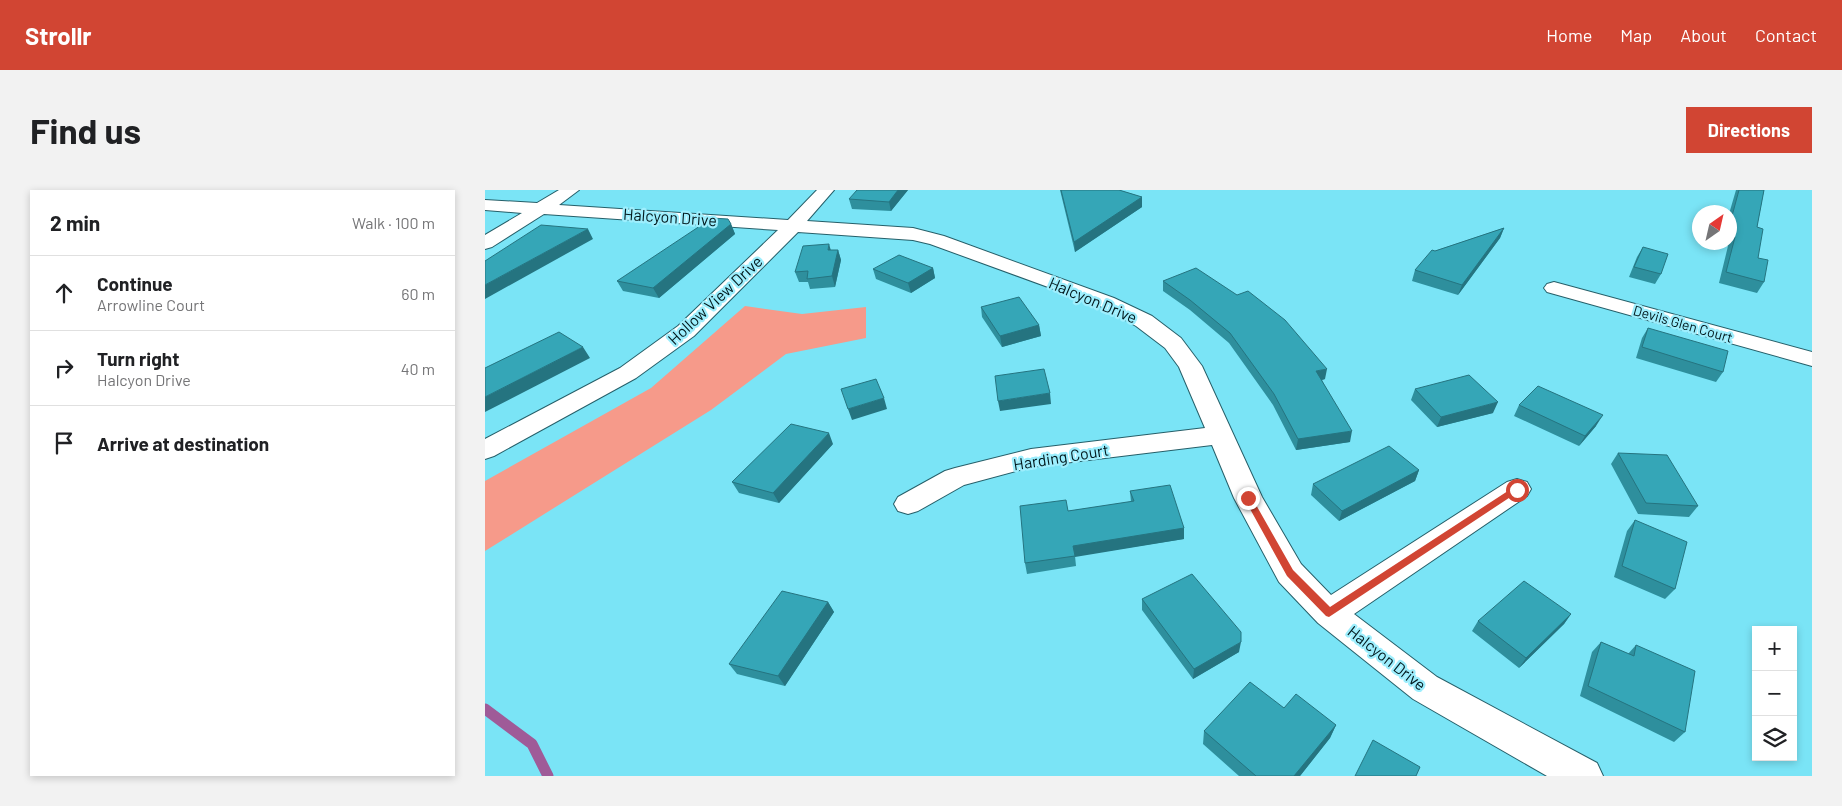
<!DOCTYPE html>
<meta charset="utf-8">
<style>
:root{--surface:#fff;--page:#f2f2f2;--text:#202124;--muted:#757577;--line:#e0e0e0;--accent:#d14533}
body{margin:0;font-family:Barlow,sans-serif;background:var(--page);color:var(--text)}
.controls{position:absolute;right:15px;bottom:15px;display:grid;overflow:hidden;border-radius:0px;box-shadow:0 2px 8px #0003}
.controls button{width:45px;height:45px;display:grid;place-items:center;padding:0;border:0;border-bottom:1px solid var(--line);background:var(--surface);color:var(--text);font:25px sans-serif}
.compass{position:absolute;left:1207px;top:15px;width:45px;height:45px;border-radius:50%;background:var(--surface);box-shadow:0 2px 8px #0003;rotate:34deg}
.stop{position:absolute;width:15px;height:15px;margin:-11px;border:4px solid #d14533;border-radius:50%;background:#fff}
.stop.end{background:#d14533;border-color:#fff;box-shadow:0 1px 5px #0008}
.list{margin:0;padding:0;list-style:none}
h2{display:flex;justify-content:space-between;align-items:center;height:65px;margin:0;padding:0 20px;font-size:21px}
h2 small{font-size:16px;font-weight:400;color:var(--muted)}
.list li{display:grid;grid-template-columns:32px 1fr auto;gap:15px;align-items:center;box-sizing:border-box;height:75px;padding:0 20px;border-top:1px solid var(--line)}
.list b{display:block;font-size:19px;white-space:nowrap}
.list p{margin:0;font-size:16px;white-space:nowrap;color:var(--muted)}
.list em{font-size:16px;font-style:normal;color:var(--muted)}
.icon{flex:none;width:28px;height:28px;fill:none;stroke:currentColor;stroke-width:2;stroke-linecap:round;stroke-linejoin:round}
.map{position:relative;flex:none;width:1327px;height:586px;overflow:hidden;border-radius:0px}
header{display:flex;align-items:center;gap:30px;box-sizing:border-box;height:70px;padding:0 25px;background:var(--accent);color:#fff}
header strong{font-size:24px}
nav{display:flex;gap:28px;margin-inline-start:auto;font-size:18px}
.intro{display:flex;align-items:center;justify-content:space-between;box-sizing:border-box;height:120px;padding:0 30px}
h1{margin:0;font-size:35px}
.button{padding:12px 22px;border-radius:0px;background:var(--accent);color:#fff;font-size:18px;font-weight:700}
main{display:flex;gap:30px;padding:0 30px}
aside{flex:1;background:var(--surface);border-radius:0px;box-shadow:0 2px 8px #0003}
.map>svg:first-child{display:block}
</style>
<header>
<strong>Strollr</strong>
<nav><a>Home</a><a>Map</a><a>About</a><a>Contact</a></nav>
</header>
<div class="intro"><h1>Find us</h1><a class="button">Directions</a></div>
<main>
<aside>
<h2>2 min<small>Walk · 100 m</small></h2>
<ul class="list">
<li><svg class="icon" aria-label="ahead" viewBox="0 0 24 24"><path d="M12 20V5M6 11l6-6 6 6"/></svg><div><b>Continue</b><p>Arrowline Court</p></div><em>60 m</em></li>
<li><svg class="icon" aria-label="right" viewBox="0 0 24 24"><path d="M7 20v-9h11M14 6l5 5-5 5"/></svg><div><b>Turn right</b><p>Halcyon Drive</p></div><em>40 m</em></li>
<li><svg class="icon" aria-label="arrive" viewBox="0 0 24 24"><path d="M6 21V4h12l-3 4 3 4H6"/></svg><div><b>Arrive at destination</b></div></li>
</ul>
</aside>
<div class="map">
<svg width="1327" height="586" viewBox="0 0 1327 586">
<rect width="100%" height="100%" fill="#7ae4f6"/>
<path fill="#f69a8a" d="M 260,116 L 317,124 L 381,117 L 381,148 L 301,164 L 226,220 L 0,361 L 0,291 L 166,198 Z"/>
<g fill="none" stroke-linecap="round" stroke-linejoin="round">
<path stroke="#9f5b98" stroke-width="11" d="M 0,519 L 47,554 L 63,586"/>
<defs>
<path id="minor" d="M 74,0 L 94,0 L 74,15 L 303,30 L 332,0 L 349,0 L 322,31 L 428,38 L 459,46 L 629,108 L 667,126 L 696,148 L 717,176 L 777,307 L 816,374 L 846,405 L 1022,292 L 1032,289 L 1042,292 L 1046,299 L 1042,306 L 869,424 L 952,487 L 1112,573 L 1118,586 L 1062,586 L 928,509 L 833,433 L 794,392 L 749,308 L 727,255 L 546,277 L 479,295 L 433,321 L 423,324 L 413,321 L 409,314 L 413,307 L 460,281 L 470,278 L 546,259 L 720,238 L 694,177 L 680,158 L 651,136 L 615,116 L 445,54 L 428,50 L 313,42 L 209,146 L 151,188 L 9,266 L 0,269 L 0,249 L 135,178 L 193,136 L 293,40 L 59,24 L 7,57 L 0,59 L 0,45 L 37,23 L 0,20 L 0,10 L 52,13 Z
M 1069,92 L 1327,162 L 1327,176 L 1062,102 L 1059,98 L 1062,94 Z"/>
</defs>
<use href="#minor" stroke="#265f69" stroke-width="2"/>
<use href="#minor" fill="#fff" fill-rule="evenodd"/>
</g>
<path fill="#2e8f9d" d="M 423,0 L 406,21 L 367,19 L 364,9 Z
M 575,0 L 634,0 L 657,7 L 657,17 L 590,62 Z
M 1251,0 L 1279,0 L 1272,37 L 1273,68 L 1279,92 L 1272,103 L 1234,93 L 1243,56 L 1236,55 L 1237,52 L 1244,52 L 1244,24 Z
M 246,34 L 250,44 L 174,108 L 138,101 L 132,91 Z
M 1019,38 L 1015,48 L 973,105 L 927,91 L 930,80 L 950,61 Z
M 1158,57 L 1176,84 L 1170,94 L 1144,87 L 1152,67 Z
M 346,60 L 353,60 L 356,70 L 350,97 L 325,99 L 323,92 L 314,92 L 310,82 Z
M 448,78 L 450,88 L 426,103 L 391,89 L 388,79 Z
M 678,91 L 840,189 L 837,190 L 865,252 L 811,260 L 788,215 L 744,153 L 705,120 L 678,101 Z
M 496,117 L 554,135 L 556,146 L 517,157 L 497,127 Z
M 1163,138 L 1238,182 L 1231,192 L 1151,168 L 1157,148 Z
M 930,199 L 1008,223 L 952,237 L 926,210 Z
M 1034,215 L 1111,236 L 1094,256 L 1029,226 Z
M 348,254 L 294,313 L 254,303 L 247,292 Z
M 1133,263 L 1213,316 L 1204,327 L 1153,324 L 1126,274 Z
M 934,280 L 930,291 L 854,331 L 826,305 L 828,294 Z
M 645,301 L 699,338 L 699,349 L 590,366 L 591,376 L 542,384 L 540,373 L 583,321 L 646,312 Z
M 1150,330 L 1190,399 L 1180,409 L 1129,387 L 1142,341 Z
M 657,409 L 754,462 L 708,489 L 657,420 Z
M 343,412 L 349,422 L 300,496 L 252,484 L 244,474 Z
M 1086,424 L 1079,434 L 1034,478 L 987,441 L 993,431 Z
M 1116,452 L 1143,464 L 1151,455 L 1200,542 L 1189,552 L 1095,506 L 1107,462 Z
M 799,518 L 851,535 L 845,548 L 815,586 L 754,586 L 718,554 L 719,541 Z"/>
<path fill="#257480" d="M 413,0 L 423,0 L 406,21 L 404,12 Z
M 657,7 L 657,17 L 590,62 L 589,52 Z
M 246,34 L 250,44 L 174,108 L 168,98 Z
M 1019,38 L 1015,48 L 973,105 L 977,95 Z
M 103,39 L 108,49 L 0,109 L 0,95 Z
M 344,54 L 347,64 L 343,60 Z
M 353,60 L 356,70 L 350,97 L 347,86 Z
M 448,78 L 450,88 L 426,103 L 423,93 Z
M 554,135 L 556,146 L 517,157 L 515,146 Z
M 98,157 L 105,168 L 0,222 L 0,207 Z
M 842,179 L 840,189 L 829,192 L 831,181 Z
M 565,203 L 566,214 L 515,221 L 513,211 Z
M 399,208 L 402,219 L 367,230 L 363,219 Z
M 1013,212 L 1008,223 L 952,237 L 956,227 Z
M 1118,225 L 1111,236 L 1094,256 L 1100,246 Z
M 867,241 L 865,252 L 811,260 L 813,249 Z
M 344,243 L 348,254 L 294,313 L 288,303 Z
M 934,280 L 930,291 L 854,331 L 857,321 Z
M 699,338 L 699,349 L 590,367 L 588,356 Z
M 343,412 L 349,422 L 300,496 L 293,486 Z
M 1086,424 L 1079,434 L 1034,478 L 1041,468 Z
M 756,452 L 754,462 L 708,489 L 709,479 Z
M 851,535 L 845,548 L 815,586 L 809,586 Z"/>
<path fill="#35a6b7" stroke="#257480" d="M 372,0 L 413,0 L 404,12 L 364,9 Z
M 576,0 L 634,0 L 657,7 L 589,52 Z
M 1254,0 L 1279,0 L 1272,37 L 1278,39 L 1273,68 L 1283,70 L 1279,92 L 1241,82 L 1250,47 L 1244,45 L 1244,37 Z
M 227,28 L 243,29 L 246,34 L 168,98 L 132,91 Z
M 56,35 L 103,39 L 0,95 L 0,71 Z
M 1019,38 L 977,95 L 930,80 L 947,60 L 950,61 Z
M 344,54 L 343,60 L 353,60 L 347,86 L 322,89 L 323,81 L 310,82 L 318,56 Z
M 1158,57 L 1183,64 L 1176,84 L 1149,77 Z
M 414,65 L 448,78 L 423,93 L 388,79 Z
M 711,78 L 752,105 L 763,101 L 800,130 L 842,179 L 831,181 L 867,241 L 813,249 L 789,204 L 745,143 L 705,110 L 678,91 Z
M 534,107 L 554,135 L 515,146 L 496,117 Z
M 1163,138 L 1243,161 L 1238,182 L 1157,157 Z
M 74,142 L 98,157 L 0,207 L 0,178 Z
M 559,179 L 565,203 L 513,211 L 510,186 Z
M 984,185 L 1013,212 L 956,227 L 930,199 Z
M 391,189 L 399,208 L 363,219 L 356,199 Z
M 1053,196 L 1118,225 L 1100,246 L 1034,215 Z
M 306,234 L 344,243 L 288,303 L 247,292 Z
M 904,256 L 934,280 L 857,321 L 828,294 Z
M 1133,263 L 1182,265 L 1213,316 L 1161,313 Z
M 685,295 L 699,338 L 588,356 L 590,366 L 540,373 L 535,316 L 581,310 L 583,321 L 649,311 L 645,301 Z
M 1150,330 L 1202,352 L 1190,399 L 1137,376 Z
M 707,384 L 756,442 L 756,452 L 709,479 L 657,409 Z
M 1039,391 L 1086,424 L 1041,468 L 993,431 Z
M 297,401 L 343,412 L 293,486 L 244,474 Z
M 1116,452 L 1149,466 L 1151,455 L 1210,481 L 1200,542 L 1103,496 Z
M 765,492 L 799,518 L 811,504 L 851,535 L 809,586 L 771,586 L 719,541 Z
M 888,550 L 935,577 L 931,586 L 870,586 Z"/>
<path fill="#d14533" d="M 1029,297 L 1032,297 L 1036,300 L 844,427 L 841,426 L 802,386 L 759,308 L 760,306 L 766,306 L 808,380 L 845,417 Z"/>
<g text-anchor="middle" stroke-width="4.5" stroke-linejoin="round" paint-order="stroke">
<g font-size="14" fill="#01171b" stroke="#9deefd">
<text transform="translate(1198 134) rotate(16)" y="5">Devils Glen Court</text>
</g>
<g font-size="16" fill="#01171b" stroke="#9deefd">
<text transform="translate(185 27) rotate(4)" y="6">Halcyon Drive</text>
<text transform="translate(230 110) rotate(-43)" y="6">Hollow View Drive</text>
<text transform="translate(608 110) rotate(23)" y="6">Halcyon Drive</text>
<text transform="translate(576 267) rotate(-9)" y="6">Harding Court</text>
<text transform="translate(902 468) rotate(38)" y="6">Halcyon Drive</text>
</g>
</g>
</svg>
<div class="controls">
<button>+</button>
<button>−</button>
<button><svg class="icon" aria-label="layers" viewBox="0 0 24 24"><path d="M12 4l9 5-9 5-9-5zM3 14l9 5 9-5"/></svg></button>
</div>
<svg class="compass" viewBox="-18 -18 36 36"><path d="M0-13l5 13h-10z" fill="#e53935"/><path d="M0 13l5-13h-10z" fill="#757577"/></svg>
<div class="stop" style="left:1032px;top:300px"></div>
<div class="stop end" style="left:763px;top:308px"></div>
</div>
</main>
